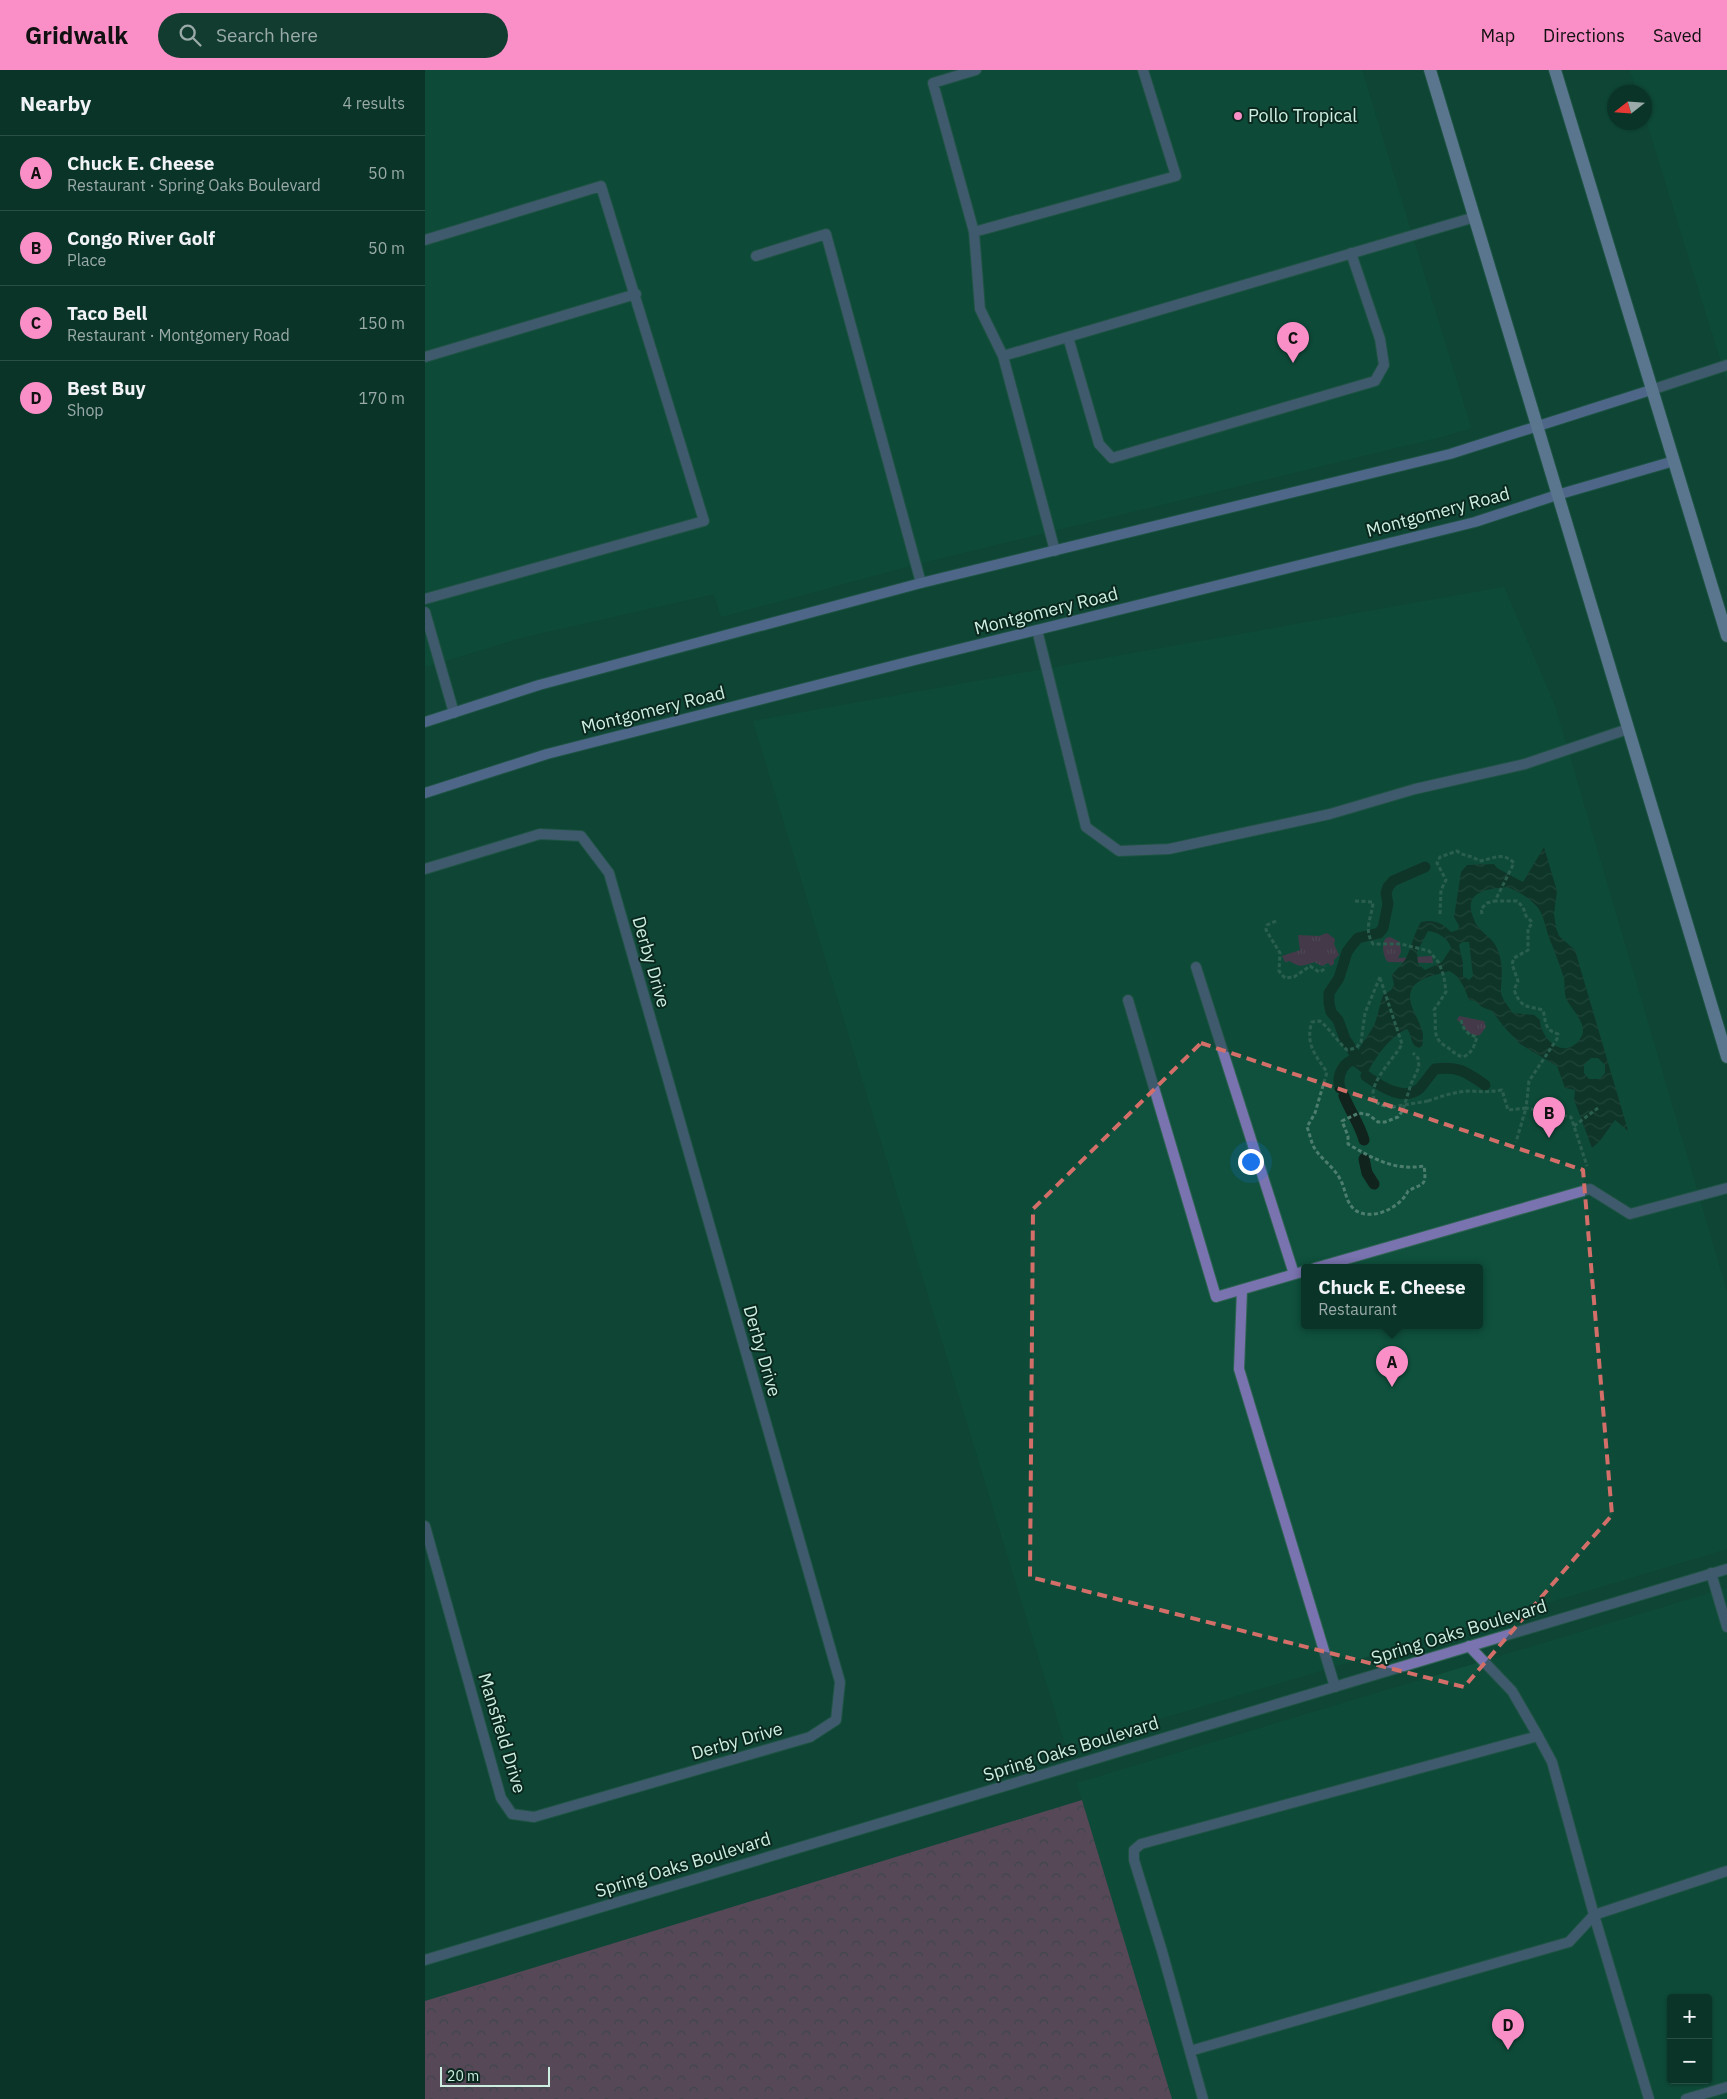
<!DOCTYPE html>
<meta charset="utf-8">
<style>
:root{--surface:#0a3428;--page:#133c30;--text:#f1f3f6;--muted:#99aaa8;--line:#2a4f45;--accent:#fa8fc8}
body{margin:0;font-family:"IBM Plex Sans",sans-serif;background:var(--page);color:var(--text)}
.controls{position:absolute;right:15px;bottom:15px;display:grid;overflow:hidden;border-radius:5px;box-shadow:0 1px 4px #0004}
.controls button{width:45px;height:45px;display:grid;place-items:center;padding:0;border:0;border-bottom:1px solid var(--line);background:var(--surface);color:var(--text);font:25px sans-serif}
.compass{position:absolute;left:1182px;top:15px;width:45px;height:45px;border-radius:50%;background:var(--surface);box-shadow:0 1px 4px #0004;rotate:253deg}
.scale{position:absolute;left:15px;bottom:12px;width:110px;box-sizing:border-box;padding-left:5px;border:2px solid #cdefe1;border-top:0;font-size:14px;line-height:18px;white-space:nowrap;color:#cdefe1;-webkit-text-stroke:4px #0b281f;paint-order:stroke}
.you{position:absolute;left:825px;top:1091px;width:18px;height:18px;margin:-12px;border:4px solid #fff;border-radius:50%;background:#1a73e8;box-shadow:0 0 0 8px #1a73e833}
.badge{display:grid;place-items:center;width:32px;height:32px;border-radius:50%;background:var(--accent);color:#111;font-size:16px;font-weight:700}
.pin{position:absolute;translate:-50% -41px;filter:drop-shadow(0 1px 2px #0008)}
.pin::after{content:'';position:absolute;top:26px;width:18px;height:15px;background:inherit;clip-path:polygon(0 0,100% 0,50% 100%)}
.popup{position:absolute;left:876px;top:1194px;width:182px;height:65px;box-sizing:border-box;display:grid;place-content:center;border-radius:5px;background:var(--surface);filter:drop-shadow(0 1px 4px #0005);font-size:16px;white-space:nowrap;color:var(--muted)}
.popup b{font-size:19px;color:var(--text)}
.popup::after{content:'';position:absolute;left:50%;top:100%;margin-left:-10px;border:10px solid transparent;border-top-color:var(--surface)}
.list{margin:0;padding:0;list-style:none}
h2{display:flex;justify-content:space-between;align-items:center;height:65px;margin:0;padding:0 20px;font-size:21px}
h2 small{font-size:16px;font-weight:400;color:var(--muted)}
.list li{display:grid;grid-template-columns:32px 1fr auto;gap:15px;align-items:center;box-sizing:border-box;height:75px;padding:0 20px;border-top:1px solid var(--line)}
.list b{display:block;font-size:19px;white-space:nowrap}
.list p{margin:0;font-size:16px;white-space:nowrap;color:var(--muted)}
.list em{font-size:16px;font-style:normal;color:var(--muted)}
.icon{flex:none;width:28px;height:28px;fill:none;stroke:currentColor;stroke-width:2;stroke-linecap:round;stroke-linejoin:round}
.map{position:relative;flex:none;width:1302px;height:2029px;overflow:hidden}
header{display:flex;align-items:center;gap:30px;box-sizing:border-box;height:70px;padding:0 25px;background:var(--accent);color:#111}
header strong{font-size:24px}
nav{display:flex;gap:28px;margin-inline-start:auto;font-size:18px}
.search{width:350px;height:45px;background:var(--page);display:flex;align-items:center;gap:12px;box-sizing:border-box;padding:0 18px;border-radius:28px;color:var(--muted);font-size:19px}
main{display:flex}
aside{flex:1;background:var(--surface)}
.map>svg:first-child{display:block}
</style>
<header>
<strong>Gridwalk</strong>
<div class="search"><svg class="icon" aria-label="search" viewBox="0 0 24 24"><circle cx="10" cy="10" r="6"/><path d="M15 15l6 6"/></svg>Search here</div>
<nav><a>Map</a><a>Directions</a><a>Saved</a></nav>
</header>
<main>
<aside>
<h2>Nearby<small>4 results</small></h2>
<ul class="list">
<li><span class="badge">A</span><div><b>Chuck E. Cheese</b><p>Restaurant · Spring Oaks Boulevard</p></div><em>50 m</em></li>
<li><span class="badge">B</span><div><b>Congo River Golf</b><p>Place</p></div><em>50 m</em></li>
<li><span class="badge">C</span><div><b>Taco Bell</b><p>Restaurant · Montgomery Road</p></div><em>150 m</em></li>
<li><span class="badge">D</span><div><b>Best Buy</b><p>Shop</p></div><em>170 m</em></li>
</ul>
</aside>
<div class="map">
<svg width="1302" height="2029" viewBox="0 0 1302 2029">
<defs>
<pattern id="grass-tufts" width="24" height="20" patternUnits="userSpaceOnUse" patternTransform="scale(1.25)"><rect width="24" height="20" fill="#852a60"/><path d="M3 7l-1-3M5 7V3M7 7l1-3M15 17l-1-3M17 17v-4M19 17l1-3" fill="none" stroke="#954976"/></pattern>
<pattern id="forest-crowns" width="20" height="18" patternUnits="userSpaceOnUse" patternTransform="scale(1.25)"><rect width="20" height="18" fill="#ad4c82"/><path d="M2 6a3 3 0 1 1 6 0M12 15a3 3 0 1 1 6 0" fill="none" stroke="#7b4a66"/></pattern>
<pattern id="water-waves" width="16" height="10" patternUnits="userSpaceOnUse" patternTransform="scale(1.25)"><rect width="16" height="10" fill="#10231c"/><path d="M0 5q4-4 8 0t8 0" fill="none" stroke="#32433d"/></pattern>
</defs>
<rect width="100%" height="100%" fill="#0e4635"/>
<path fill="#0f513d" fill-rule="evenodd" d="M 0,0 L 937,0 L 1046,358 L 1020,366 L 492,494 L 296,547 L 289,524 L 99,567 L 0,597 Z
M 1205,0 L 1302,0 L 1302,311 L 1220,46 L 1220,22 L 1212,22 Z
M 1079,517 L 1130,636 L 1302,1222 L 1302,1479 L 641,1677 L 328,651 ZM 880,1198 L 1054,1198 L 1054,1256 L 880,1256 Z
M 1302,1518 L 1302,2029 L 747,2029 L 652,1713 ZM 1246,1928 L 1283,1928 L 1283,2010 L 1246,2010 Z"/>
<path fill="url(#grass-tufts)" d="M 902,863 L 910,869 L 909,874 L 914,885 L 909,890 L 909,894 L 906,896 L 903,893 L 897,896 L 889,892 C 879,896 874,898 865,891 L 860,892 L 857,886 L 875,880 L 873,865 L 894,866 Z
M 965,867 L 975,872 L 976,882 L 973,888 L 1007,886 L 1008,893 L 963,892 C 958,887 956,874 961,868 Z
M 1034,946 L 1059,951 L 1061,957 L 1055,965 L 1049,966 L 1039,959 L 1037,954 L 1032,950 Z"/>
<path fill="url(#forest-crowns)" d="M 657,1730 L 747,2029 L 0,2029 L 0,1931 Z"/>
<path fill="url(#water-waves)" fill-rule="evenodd" d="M 1119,777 L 1132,821 L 1129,844 L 1131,857 L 1134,866 L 1150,880 L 1202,1057 L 1203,1061 L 1190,1050 L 1175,1071 L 1167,1078 L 1149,1030 L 1150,1020 L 1140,1018 L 1132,996 L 1095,974 L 1079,957 L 1067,941 L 1057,937 L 1050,931 L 1044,930 C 1040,919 1035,906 1024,901 C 1016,904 1006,905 998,909 C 971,923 994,945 998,964 C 998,968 998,973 997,976 L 994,978 L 990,976 C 985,971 987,965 982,959 C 965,966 949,989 941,1006 L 927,995 L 933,989 C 932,974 945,966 950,953 C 953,944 955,934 958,925 L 966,920 L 969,915 L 967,905 C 972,898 979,894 982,886 C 987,875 989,863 996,852 C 1008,849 1017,852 1026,862 L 1033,860 L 1034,856 L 1029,847 L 1036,802 L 1042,795 L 1069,794 L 1072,798 L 1098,812 ZM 1082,817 C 1093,821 1109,830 1115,841 C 1120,850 1121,861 1125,870 C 1130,883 1135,895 1139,909 C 1140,916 1139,922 1141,928 C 1145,938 1159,950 1158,962 C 1158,965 1155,969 1153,972 C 1136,989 1116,968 1115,950 L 1109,945 L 1088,943 C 1083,936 1075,927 1076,919 C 1077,907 1078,893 1073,881 C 1070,870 1061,866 1054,858 C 1050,854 1049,849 1047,844 C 1040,820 1065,819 1082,817 ZM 1003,861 C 1013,862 1024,869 1026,878 L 1017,892 L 1000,900 L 993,894 L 992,882 ZM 1037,872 L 1044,872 L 1048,906 L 1044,910 L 1038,906 L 1038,893 L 1034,875 ZM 1166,988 L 1173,988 L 1180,995 L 1180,1003 L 1175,1009 L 1164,1009 L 1159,1003 L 1159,995 Z"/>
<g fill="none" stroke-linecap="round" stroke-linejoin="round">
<path stroke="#10231c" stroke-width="11" d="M 941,1006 C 954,1015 979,1033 995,1018 C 1000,1012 1005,1005 1010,999 C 1034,996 1041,1002 1060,1015
M 915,1018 C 911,1005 919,990 933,989 L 920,969 L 913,950 L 906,942 L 904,933 L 904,923 L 914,908 L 922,882 L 927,875 L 933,868 L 954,863 L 958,858 L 963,834 L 961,823 L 963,817 L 968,811 L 1000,797
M 919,1026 C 925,1041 935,1055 939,1070
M 939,1089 L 942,1103 L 949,1114"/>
<defs>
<path id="service" d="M 551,0 L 508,13 L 549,162 L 555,239 L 578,286 L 630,481
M 549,162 L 751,106 L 718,0
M 0,170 L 176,116 L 279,451 L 0,529
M 331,186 L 401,164 L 496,513
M 643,267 L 674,374 L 687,388 L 950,311 L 959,295 L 955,269 L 926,183
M 578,286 L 1050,147
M 0,287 L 211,224
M 1226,320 L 1302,295
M 0,542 L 29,643
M 612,560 L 661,757 L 694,781 L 744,779 L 905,744 L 990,719 L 1100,694 L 1203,659
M 0,799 L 115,764 L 156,766 L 184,803 L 415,1612 L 411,1650 L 385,1667 L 109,1747 L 87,1744 L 76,1728 L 0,1456
M 771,897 L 869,1204
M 703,930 L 791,1227 L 880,1201
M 890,1198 L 1165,1119 L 1205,1144 L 1302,1118
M 817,1220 L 814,1299 L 910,1617
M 1286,1503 L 1302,1557
M 765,1981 L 1144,1872 L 1169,1845 L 1127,1692 L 1113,1666
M 778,2029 L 737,1881 L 709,1790 L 709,1780 L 716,1774 L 1113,1666 L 1087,1621 L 1044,1576
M 1224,2029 L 1169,1845 L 1302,1801
M 1261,2029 L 1302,2017"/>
<path id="tertiary" d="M 0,1890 L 1302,1499"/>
<path id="secondary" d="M 0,652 L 114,615 L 496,513 L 1025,384 L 1226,320
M 0,723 L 122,684 L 494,589 L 1050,452 L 1132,425 L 1249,391"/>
<path id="primary" d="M 1005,0 L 1302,987
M 1130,0 L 1302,566"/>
</defs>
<use href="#service" stroke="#306454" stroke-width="12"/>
<use href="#tertiary" stroke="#306454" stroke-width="12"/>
<use href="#secondary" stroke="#306454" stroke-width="12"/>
<use href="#primary" stroke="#306454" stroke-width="14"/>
<path stroke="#4d7d6d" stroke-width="3" stroke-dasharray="4 2.5" stroke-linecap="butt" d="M 930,831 L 948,832 C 947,848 938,858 948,874 L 976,874 L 1004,881 L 1014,893 L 1019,907 L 1021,922 L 1009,940 C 1013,955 1005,966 1020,976 C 1027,980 1030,985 1038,987 C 1047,983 1049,977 1052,967 C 1042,964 1037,959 1036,948
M 1015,844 L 1016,820 L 1021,810 L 1012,793 L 1015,787 L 1032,781 C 1040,787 1047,785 1054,791 C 1069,789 1077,781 1089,793 L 1070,831 L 1092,831 L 1098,837 L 1101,846 L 1106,851 L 1107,854 L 1103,858 L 1103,880 L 1089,888 L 1087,894 L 1093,911 L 1089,920 C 1097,939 1100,935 1118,940 C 1121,952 1119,960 1133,964 L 1132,969 L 1104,1011 L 1101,1038 L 1146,1047 L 1162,1096
M 1057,844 L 1056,839 L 1062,833 L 1070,831
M 851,851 L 842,855 L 841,860 L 855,883 L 854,901 L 860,908 L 869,907 L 885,896 L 894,902 L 898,900 L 900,896
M 955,907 L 940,943 L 936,972 L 931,978 L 922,980 C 912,971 906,960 895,951 L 887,952 C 880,973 890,985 902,1002 L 890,1043 L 882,1057 C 885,1064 886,1073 890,1079 C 897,1090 909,1097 915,1109 C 921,1119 920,1132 930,1140 C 947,1152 976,1137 983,1121 C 998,1113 1002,1117 999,1096 C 969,1101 949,1089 923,1074 L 923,1066 L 917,1051 L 934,1043 L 944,1045 L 953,1052 L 960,1052 L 973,1047 L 978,1040 L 986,1014 L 994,997 L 993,988 L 988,983
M 955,908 L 977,974 C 970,989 922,1033 967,1037
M 1003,1031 C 1017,1026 1032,1021 1046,1021 C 1057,1022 1065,1022 1077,1020 L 1083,1040 L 1101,1038 L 1091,1072
M 1149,1056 L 1173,1038"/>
<use href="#service" stroke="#7973af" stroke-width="10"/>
<use href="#tertiary" stroke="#7973af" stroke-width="10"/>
<use href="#secondary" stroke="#9c90f0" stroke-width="10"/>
<use href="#primary" stroke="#b7b1fa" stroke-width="12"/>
<path stroke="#4d7d6d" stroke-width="3" stroke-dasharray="4 2.5" stroke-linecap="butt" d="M 967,1037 L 1003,1031"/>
</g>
<path d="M0 0H1302V2029H0ZM 776,973 L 1158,1100 L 1187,1445 L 1039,1617 L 605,1507 L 608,1139 Z" fill="#0e4635" fill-opacity=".55" fill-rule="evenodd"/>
<path fill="none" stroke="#d36e69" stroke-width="4" stroke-dasharray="10 6" stroke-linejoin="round" d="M 776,973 L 1158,1100 L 1187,1445 L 1039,1617 L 605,1507 L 608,1139 Z"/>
<circle fill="#fa8fc8" stroke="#0b281f" stroke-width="2" cx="813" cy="46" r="5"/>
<g text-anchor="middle" stroke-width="4" stroke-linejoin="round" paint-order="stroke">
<g font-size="18" fill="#cdefe1" stroke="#0b281f" text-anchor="start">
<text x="823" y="52">Pollo Tropical</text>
</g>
<g font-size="18" fill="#cdefe1" stroke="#0b281f">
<text transform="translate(1013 442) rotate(-15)" y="6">Montgomery Road</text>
<text transform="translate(621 541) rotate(-14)" y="6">Montgomery Road</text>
<text transform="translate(228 640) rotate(-14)" y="6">Montgomery Road</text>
<text transform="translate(226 892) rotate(74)" y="6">Derby Drive</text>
<text transform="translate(337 1281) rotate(74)" y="6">Derby Drive</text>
<text transform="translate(1034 1562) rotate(-17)" y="6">Spring Oaks Boulevard</text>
<text transform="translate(77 1663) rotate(73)" y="6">Mansfield Drive</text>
<text transform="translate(312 1671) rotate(-16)" y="6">Derby Drive</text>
<text transform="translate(646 1679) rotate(-17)" y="6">Spring Oaks Boulevard</text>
<text transform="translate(258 1795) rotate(-17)" y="6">Spring Oaks Boulevard</text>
</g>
</g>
</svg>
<div class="controls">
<button>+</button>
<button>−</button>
</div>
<svg class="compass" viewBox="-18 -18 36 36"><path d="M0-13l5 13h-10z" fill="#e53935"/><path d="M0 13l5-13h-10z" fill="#99aaa8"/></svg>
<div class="scale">20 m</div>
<div class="you"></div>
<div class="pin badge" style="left:967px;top:1317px">A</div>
<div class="popup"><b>Chuck E. Cheese</b>Restaurant</div>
<div class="pin badge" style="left:1124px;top:1068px">B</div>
<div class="pin badge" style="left:868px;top:293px">C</div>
<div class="pin badge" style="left:1083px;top:1980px">D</div>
</div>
</main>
